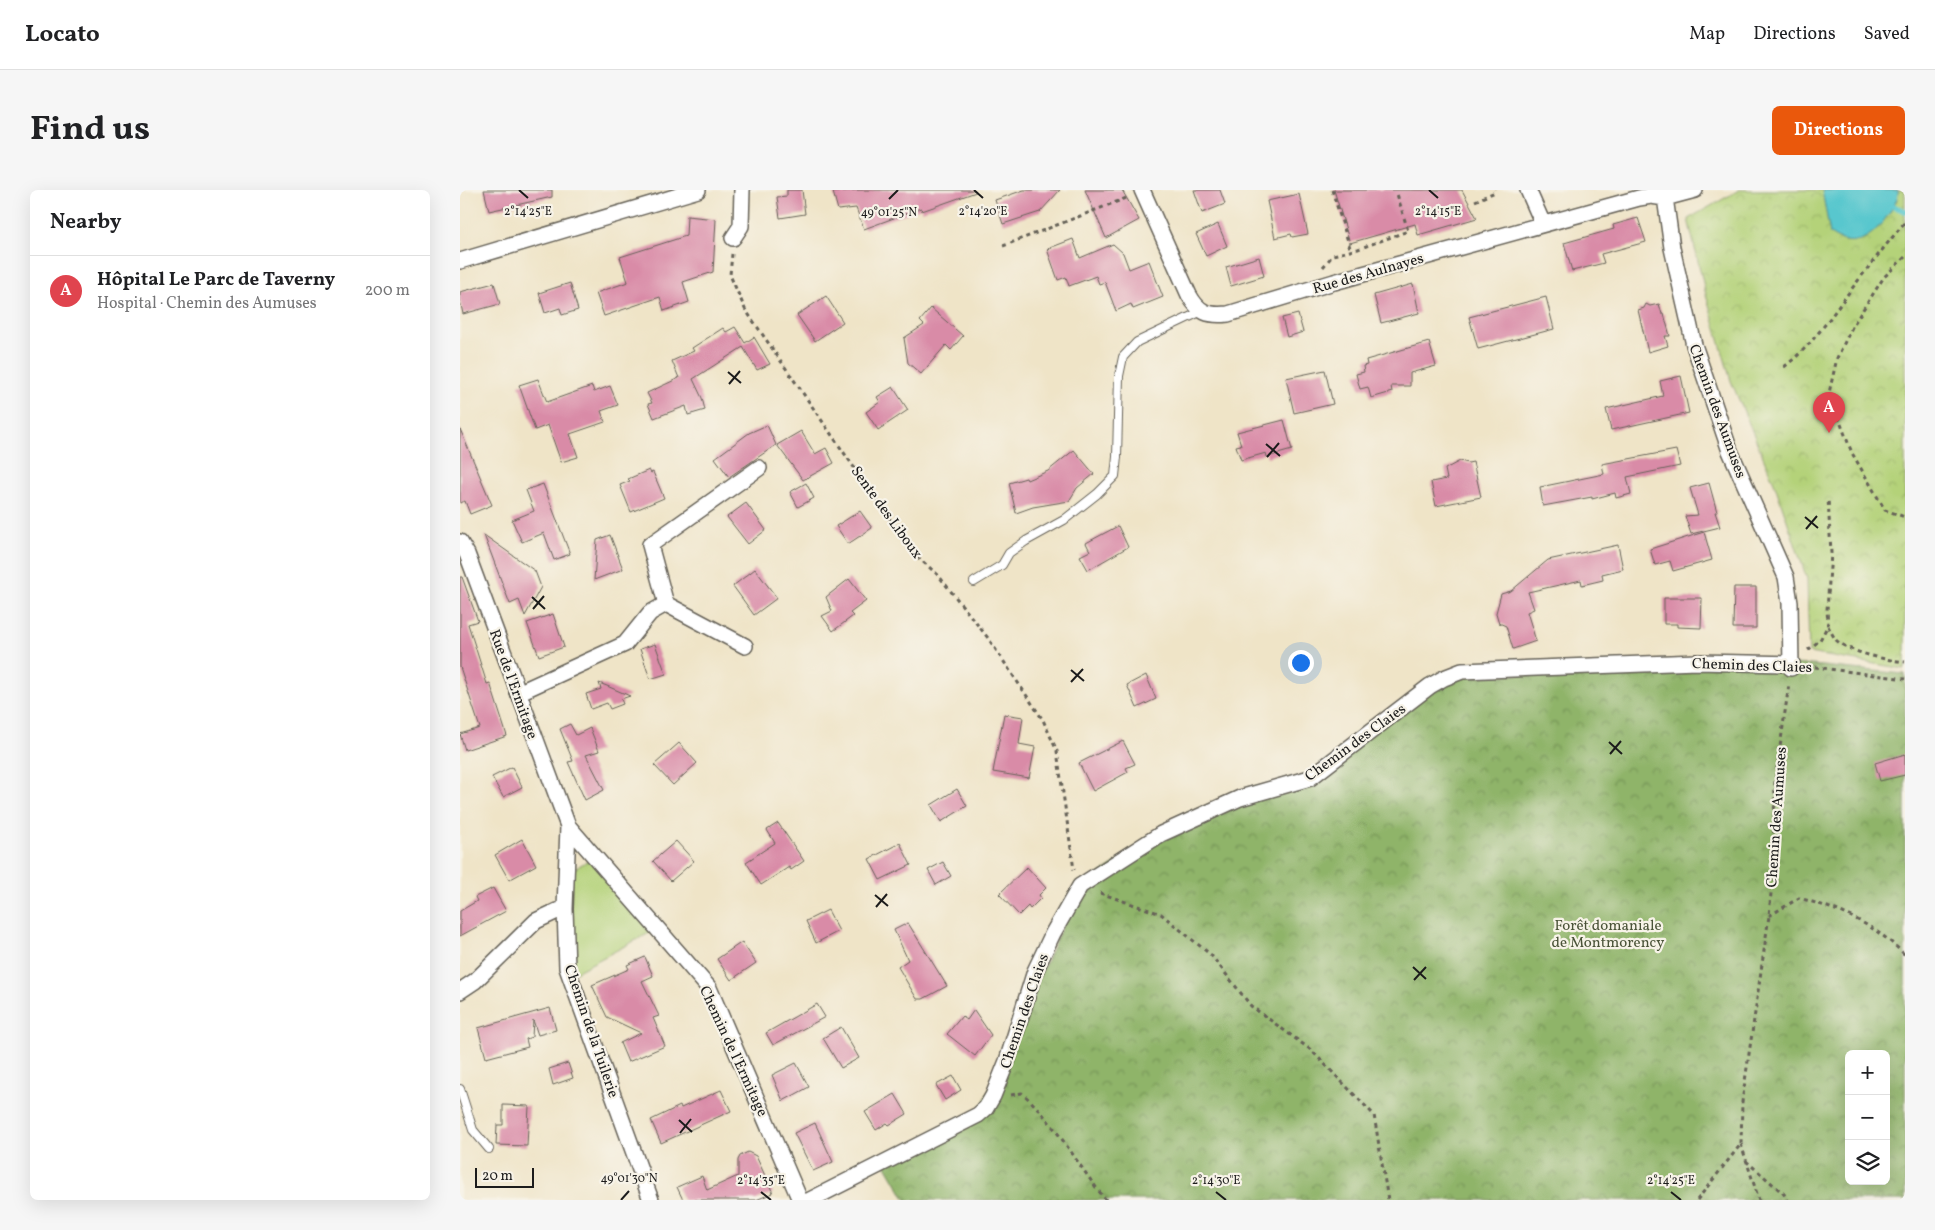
<!DOCTYPE html>
<meta charset="utf-8">
<style>
:root{--surface:#fff;--page:#f6f6f6;--text:#202124;--muted:#757577;--line:#e0e0e0;--accent:#ea580c}
body{margin:0;font-family:Vollkorn,serif;background:var(--page);color:var(--text)}
.controls{position:absolute;right:15px;bottom:15px;display:grid;overflow:hidden;border-radius:8px;box-shadow:0 5px 20px #0002}
.controls button{width:45px;height:45px;display:grid;place-items:center;padding:0;border:0;border-bottom:1px solid var(--line);background:var(--surface);color:var(--text);font:25px sans-serif}
.scale{position:absolute;left:15px;bottom:12px;width:59px;box-sizing:border-box;padding-left:5px;border:2px solid #1c1c1c;border-top:0;font-size:14px;line-height:18px;white-space:nowrap;color:#1c1c1c;-webkit-text-stroke:4px #f7f3e8;paint-order:stroke}
.you{position:absolute;left:840px;top:472px;width:18px;height:18px;margin:-12px;border:4px solid #fff;border-radius:50%;background:#1a73e8;box-shadow:0 0 0 8px #1a73e833}
.badge{display:grid;place-items:center;width:32px;height:32px;border-radius:50%;background:var(--accent);color:#fff;font-size:16px;font-weight:700}
.pin{position:absolute;translate:-50% -41px;filter:drop-shadow(0 1px 2px #0008)}
.pin::after{content:'';position:absolute;top:26px;width:18px;height:15px;background:inherit;clip-path:polygon(0 0,100% 0,50% 100%)}
.list{margin:0;padding:0;list-style:none}
h2{display:flex;justify-content:space-between;align-items:center;height:65px;margin:0;padding:0 20px;font-size:21px}
h2 small{font-size:16px;font-weight:400;color:var(--muted)}
.list li{display:grid;grid-template-columns:32px 1fr auto;gap:15px;align-items:center;box-sizing:border-box;height:70px;padding:0 20px;border-top:1px solid var(--line)}
.list b{display:block;font-size:19px;white-space:nowrap}
.list p{margin:0;font-size:16px;white-space:nowrap;color:var(--muted)}
.list em{font-size:16px;font-style:normal;color:var(--muted)}
.icon{flex:none;width:28px;height:28px;fill:none;stroke:currentColor;stroke-width:2;stroke-linecap:round;stroke-linejoin:round}
.map{position:relative;flex:none;width:1445px;height:1010px;overflow:hidden;border-radius:8px}
header{display:flex;align-items:center;gap:30px;box-sizing:border-box;height:70px;padding:0 25px;background:var(--surface);border-bottom:1px solid var(--line)}
header strong{font-size:24px}
nav{display:flex;gap:28px;margin-inline-start:auto;font-size:18px}
.intro{display:flex;align-items:center;justify-content:space-between;box-sizing:border-box;height:120px;padding:0 30px}
h1{margin:0;font-size:35px}
.button{padding:12px 22px;border-radius:8px;background:var(--accent);color:#fff;font-size:18px;font-weight:700}
main{display:flex;gap:30px;padding:0 30px}
aside{flex:1;background:var(--surface);border-radius:8px;box-shadow:0 5px 20px #0002}
.map>svg:first-child{display:block}
</style>
<header>
<strong>Locato</strong>
<nav><a>Map</a><a>Directions</a><a>Saved</a></nav>
</header>
<div class="intro"><h1>Find us</h1><a class="button">Directions</a></div>
<main>
<aside>
<h2>Nearby<small></small></h2>
<ul class="list">
<li><span class="badge" style="background:#e0444e">A</span><div><b>Hôpital Le Parc de Taverny</b><p>Hospital · Chemin des Aumuses</p></div><em>200 m</em></li>
</ul>
</aside>
<div class="map">
<svg width="1445" height="1010" viewBox="0 0 1445 1010">
<defs>
<pattern id="forest-crowns" width="20" height="18" patternUnits="userSpaceOnUse" patternTransform="scale(1.25)"><rect width="20" height="18" fill="#8fb469"/><path d="M2 6a3 3 0 1 1 6 0M12 15a3 3 0 1 1 6 0" fill="none" stroke="#749256"/></pattern>
<pattern id="park-crowns" width="20" height="18" patternUnits="userSpaceOnUse" patternTransform="scale(1.25)"><rect width="20" height="18" fill="#b4d279"/><path d="M2 6a3 3 0 1 1 6 0M12 15a3 3 0 1 1 6 0" fill="none" stroke="#9ab468"/></pattern>
</defs>
<rect width="100%" height="100%" fill="#f7f3e8"/>
<filter id="ink" filterUnits="userSpaceOnUse"><feTurbulence type="fractalNoise" baseFrequency=".02" numOctaves="2"/><feDisplacementMap in="SourceGraphic" scale="10" xChannelSelector="R" yChannelSelector="G"/><feConvolveMatrix kernelMatrix="1 2 1 2 8 2 1 2 1" color-interpolation-filters="sRGB"/></filter>
<filter id="wash" filterUnits="userSpaceOnUse"><feTurbulence type="fractalNoise" baseFrequency=".0096" numOctaves="4" result="noise"/><feDisplacementMap in="SourceGraphic" scale="20" xChannelSelector="R" yChannelSelector="G"/><feGaussianBlur stdDeviation="1.12" result="paint"/><feColorMatrix in="noise" values="0 0 0 0 0 0 0 0 0 0 0 0 0 0 0 0 0 1.4 0 .05"/><feComposite in="paint" operator="in"/></filter>
<g filter="url(#wash)">
<rect width="100%" height="100%" fill="#efe4c7"/>
<path fill="#b4d279" stroke="#68774a" d="M 129,670 L 197,739 L 110,785 L 105,690 L 114,679 Z"/>
<path fill="url(#forest-crowns)" stroke="#566842" fill-rule="evenodd" d="M 1312,473 L 1352,475 L 1445,484 L 1445,1010 L 446,1010 L 425,974 L 518,925 L 620,696 L 701,645 L 842,590 L 984,488 ZM 1389,864 L 1426,864 L 1426,991 L 1389,991 Z"/>
<path fill="url(#park-crowns)" stroke="#68774a" d="M 1279,0 L 1445,0 L 1445,479 L 1349,463 L 1347,389 L 1315,295 L 1271,191 L 1245,101 L 1228,29 Z"/>
<path fill="#59c7ce" stroke="#3a7275" d="M 1362,0 L 1438,0 C 1439,9 1433,17 1428,25 C 1413,47 1394,61 1370,44 Z"/>
<g fill="none" stroke-linecap="round" stroke-linejoin="round">
<path stroke="#59c7ce" stroke-width="5.5" d="M 1433,16 L 1445,21"/>
</g>
<g id="blocks">
<path fill="#d98ba7" d="M 24,0 L 92,0 L 92,7 L 29,21 Z
M 327,0 L 342,0 L 345,24 L 320,28 L 317,7 L 327,6 Z
M 399,0 L 515,0 L 516,2 L 462,21 L 461,18 L 404,39 L 396,18 L 378,20 L 373,2 Z
M 564,0 L 600,0 L 580,22 L 543,34 L 535,10 Z
M 625,0 L 662,0 L 679,30 L 646,48 Z
M 734,0 L 760,0 L 765,14 L 742,23 Z
M 874,0 L 1002,0 L 1017,28 L 958,45 L 955,34 L 890,53 Z
M 839,4 L 848,44 L 832,47 L 831,44 L 815,48 L 807,11 Z
M 227,26 L 256,29 L 253,82 L 223,92 L 229,112 L 204,121 L 200,107 L 144,126 L 136,103 L 168,92 L 160,67 L 226,46 Z
M 1178,28 L 1186,52 L 1141,64 L 1144,73 L 1112,81 L 1104,53 L 1154,39 L 1153,35 Z
M 758,34 L 767,56 L 746,66 L 736,44 Z
M 613,49 L 620,68 L 653,54 L 663,63 L 669,79 L 689,71 L 703,107 L 673,119 L 671,114 L 656,121 L 645,92 L 639,94 L 636,86 L 609,96 L 606,87 L 598,90 L 587,59 Z
M 799,67 L 804,86 L 771,96 L 766,77 Z
M 34,93 L 40,114 L 3,124 L 0,110 L 0,102 Z
M 110,93 L 118,120 L 102,125 L 100,118 L 85,123 L 79,103 Z
M 953,94 L 959,123 L 921,133 L 914,105 Z
M 366,106 L 383,132 L 355,151 L 337,125 Z
M 1086,107 L 1094,139 L 1018,159 L 1009,127 Z
M 1186,114 L 1190,116 L 1199,114 L 1202,124 L 1204,124 L 1210,146 L 1205,146 L 1208,156 L 1188,162 L 1178,120 L 1184,118 Z
M 471,118 L 503,146 L 491,160 L 486,155 L 461,184 L 448,173 L 444,148 L 464,135 L 460,131 Z
M 838,124 L 843,142 L 827,147 L 822,128 Z
M 275,137 L 285,153 L 294,147 L 310,174 L 297,180 L 283,157 L 233,189 L 242,208 L 245,220 L 228,225 L 226,216 L 194,228 L 188,214 L 192,213 L 187,203 L 219,188 L 212,171 L 234,161 L 232,158 L 263,138 L 266,142 Z
M 969,152 L 976,176 L 950,183 L 950,196 L 931,196 L 932,202 L 911,208 L 908,197 L 900,199 L 896,184 L 904,182 L 903,176 L 907,175 L 906,170 Z
M 865,180 L 873,214 L 834,223 L 826,188 Z
M 1221,186 L 1229,223 L 1151,240 L 1146,219 L 1203,206 L 1200,191 Z
M 78,189 L 87,212 L 132,196 L 134,202 L 150,196 L 158,215 L 141,221 L 145,232 L 110,244 L 118,267 L 101,272 L 88,235 L 75,240 L 59,195 Z
M 433,197 L 448,220 L 418,240 L 406,222 L 420,212 L 417,207 Z
M 824,230 L 832,260 L 807,267 L 806,263 L 781,270 L 776,256 L 781,255 L 777,242 Z
M 307,235 L 316,255 L 269,287 L 255,268 L 289,243 Z
M 0,239 L 32,315 L 10,324 L 5,311 L 0,313 Z
M 341,241 L 355,264 L 366,258 L 374,273 L 343,290 L 317,255 Z
M 614,260 L 634,284 L 617,298 L 609,311 L 573,317 L 556,323 L 549,293 L 566,288 L 567,290 L 588,281 Z
M 1216,260 L 1220,276 L 1167,287 L 1171,304 L 1156,308 L 1155,303 L 1132,309 L 1132,307 L 1083,316 L 1080,297 L 1144,284 L 1142,274 Z
M 1000,271 L 1008,273 L 1013,272 L 1021,307 L 976,316 L 971,292 L 987,289 L 985,279 Z
M 189,280 L 191,283 L 193,282 L 204,308 L 171,322 L 160,295 L 170,291 L 168,289 Z
M 346,293 L 354,308 L 338,317 L 330,302 Z
M 1249,293 L 1257,322 L 1255,322 L 1260,337 L 1231,344 L 1225,326 L 1238,325 L 1230,298 Z
M 83,294 L 110,364 L 94,370 L 84,343 L 62,352 L 52,330 L 74,321 L 66,300 Z
M 286,313 L 306,340 L 288,354 L 267,327 Z
M 400,321 L 412,338 L 388,354 L 376,336 Z
M 658,336 L 668,357 L 628,380 L 620,366 L 630,361 L 626,353 Z
M 1244,342 L 1252,370 L 1213,381 L 1210,371 L 1195,375 L 1190,359 Z
M 24,345 L 75,381 L 81,397 L 65,426 L 59,410 L 50,414 Z
M 150,345 L 163,379 L 134,390 L 137,350 Z
M 1158,355 L 1163,379 L 1142,384 L 1143,390 L 1122,395 L 1121,390 L 1068,402 L 1074,419 L 1067,422 L 1076,451 L 1053,459 L 1046,436 L 1039,433 L 1036,423 L 1041,404 L 1051,401 L 1088,370 Z
M 295,379 L 317,408 L 294,425 L 273,396 Z
M 0,387 L 2,387 L 18,431 L 8,434 L 27,494 L 30,493 L 47,546 L 5,560 L 0,544 L 20,538 L 0,477 Z
M 389,389 L 406,411 L 390,423 L 393,426 L 373,441 L 362,426 L 372,421 L 366,407 Z
M 1274,397 L 1296,397 L 1296,438 L 1273,438 Z
M 1204,408 L 1242,408 L 1241,438 L 1217,437 L 1217,434 L 1204,434 Z
M 93,424 L 104,457 L 79,466 L 67,433 Z
M 195,454 L 206,484 L 190,489 L 180,459 Z
M 686,485 L 696,509 L 677,518 L 667,495 Z
M 139,493 L 147,496 L 170,506 L 161,509 L 163,514 L 150,519 L 147,513 L 131,519 L 126,504 L 141,499 Z
M 544,524 L 563,527 L 559,554 L 575,557 L 569,588 L 533,582 Z
M 110,534 L 116,545 L 130,538 L 139,561 L 126,565 L 144,600 L 125,610 L 108,572 L 113,571 L 100,539 Z
M 663,551 L 675,574 L 666,578 L 668,582 L 633,601 L 619,573 Z
M 219,553 L 237,573 L 213,595 L 194,575 Z
M 1445,564 L 1445,585 L 1420,591 L 1415,573 Z
M 52,577 L 62,597 L 43,607 L 32,587 Z
M 497,599 L 507,616 L 481,632 L 471,615 Z
M 318,633 L 344,671 L 331,680 L 329,677 L 301,695 L 286,672 L 315,653 L 307,640 Z
M 62,649 L 76,675 L 49,690 L 35,665 Z
M 216,651 L 234,671 L 211,691 L 193,671 Z
M 440,653 L 451,675 L 420,690 L 409,669 Z
M 483,672 L 491,686 L 476,695 L 468,680 Z
M 567,677 L 586,698 L 579,705 L 581,708 L 570,719 L 568,716 L 559,725 L 539,704 Z
M 33,698 L 46,721 L 0,746 L 0,721 L 17,711 L 15,707 Z
M 368,720 L 379,741 L 356,753 L 346,731 Z
M 448,733 L 487,796 L 463,809 L 457,809 L 438,777 L 448,770 L 434,740 Z
M 282,752 L 296,773 L 271,790 L 257,769 Z
M 185,767 L 193,786 L 182,791 L 199,826 L 193,828 L 205,856 L 168,872 L 160,853 L 181,843 L 147,827 L 132,795 L 169,779 L 167,775 Z
M 357,814 L 365,827 L 313,855 L 306,843 Z
M 90,818 L 96,840 L 78,845 L 73,830 L 72,847 L 66,849 L 68,857 L 26,868 L 18,838 Z
M 514,820 L 531,845 L 515,866 L 487,844 L 502,826 L 507,830 Z
M 381,837 L 399,868 L 381,878 L 363,848 Z
M 108,873 L 113,888 L 93,895 L 89,879 Z
M 336,873 L 349,897 L 323,911 L 312,885 Z
M 493,886 L 501,900 L 485,910 L 476,895 Z
M 261,900 L 271,921 L 201,953 L 191,930 L 220,916 L 221,918 Z
M 435,904 L 447,924 L 429,935 L 427,933 L 416,940 L 405,922 Z
M 43,915 L 69,916 L 67,956 L 36,955 L 37,935 L 43,935 Z
M 355,933 L 373,972 L 353,981 L 334,943 Z
M 288,962 L 296,966 L 313,1003 L 296,1010 L 223,1010 L 217,997 L 242,986 L 247,1000 L 278,986 L 278,970 L 280,966 Z"/>
</g>
</g>
<g filter="url(#ink)">
<use href="#blocks" fill-opacity="0" stroke="#666258" stroke-width="1"/>
<g fill="none" stroke-linecap="round" stroke-linejoin="round">
<defs>
<path id="service" d="M 514,392 L 542,375 L 549,363 L 566,351 L 604,330 L 637,304 L 655,286 L 657,267 L 659,186 L 663,167 L 677,152 L 742,121
M 0,899 L 13,940 L 29,959"/>
<path id="minor" d="M 682,0 L 729,105 C 739,123 748,126 768,124 L 874,92 L 1179,8 L 1191,6 L 1205,8 L 1235,0
M 1068,0 L 1083,34
M 1204,0 L 1212,58 L 1234,155 L 1270,261 L 1326,387 L 1330,413 L 1331,478
M 273,48 L 281,36 L 282,0
M 0,71 L 238,0
M 0,352 L 7,364 L 108,636 L 249,798 L 340,1010
M 206,414 L 190,355 L 299,278
M 58,503 L 165,454 L 190,423 L 206,414 L 285,456
M 108,636 L 105,719 L 107,778 L 191,1010
M 0,801 L 15,791 L 76,731 L 97,721 L 105,719
M 350,1010 L 518,925 L 526,918 L 533,906 L 547,871 L 575,781 L 593,743 L 620,696 L 701,644 L 780,608 L 850,588 L 970,496 L 984,488 L 1002,481 L 1237,472 L 1332,474"/>
</defs>
<use href="#service" stroke="#666258" stroke-width="10"/>
<use href="#minor" stroke="#666258" stroke-width="18"/>
<path stroke="#666258" stroke-width="3" stroke-dasharray="4 4" stroke-linecap="butt" d="M 872,0 L 891,61
M 1015,11 L 1035,2 L 1034,0
M 543,56 L 669,7
M 272,64 L 270,85 L 285,119 L 453,363 L 478,385 L 528,448 L 583,530 L 597,561 L 614,680
M 1445,67 L 1424,87 L 1393,135 L 1377,168 L 1369,203 L 1392,263 L 1425,320 L 1445,327
M 863,77 L 873,65 L 898,59 L 948,41 L 937,4
M 1324,177 C 1350,157 1368,131 1387,105 C 1406,80 1425,56 1445,32
M 1368,436 C 1370,440 1373,446 1376,450 C 1390,463 1427,470 1445,472
M 1348,460 L 1360,450 L 1368,435 L 1367,420 L 1371,363 L 1368,308
M 1347,476 L 1445,489
M 640,703 L 701,724 L 751,765 L 791,816 L 851,860 L 914,925 L 928,1010
M 1309,726 L 1339,708 C 1381,720 1413,733 1445,765
M 551,905 L 562,903 C 596,933 617,975 646,1010
M 1281,954 L 1299,1010
M 1286,971 L 1324,1004 L 1327,1010
M 1237,1010 L 1281,954 L 1282,912 L 1309,726 L 1313,680 L 1315,592 L 1329,494"/>
<use href="#service" stroke="#fff" stroke-width="8"/>
<use href="#minor" stroke="#fff" stroke-width="15"/>
</g>
</g>
<path fill="none" stroke="#1c1c1c" stroke-width="2" d="M 59,0 L 68,8M 514,0 L 523,8M 969,0 L 978,8M 429,9 L 438,0M 268,182 L 281,193M 269,194 L 280,181M 806,254 L 820,266M 807,267 L 819,253M 1345,327 L 1358,338M 1346,339 L 1357,326M 72,407 L 85,419M 73,419 L 84,406M 611,480 L 624,491M 611,492 L 623,479M 1149,552 L 1162,564M 1150,564 L 1161,551M 415,705 L 428,716M 416,717 L 427,704M 953,777 L 966,789M 954,790 L 966,777M 219,930 L 232,942M 220,943 L 231,929M 301,1002 L 311,1010M 756,1002 L 766,1010M 1211,1002 L 1221,1010M 161,1010 L 169,1001"/>
<g text-anchor="middle" stroke-width="4.5" stroke-linejoin="round" paint-order="stroke">
<g font-size="15" fill="#1c1c1c" stroke="#f7f3e8">
<text transform="translate(908 83) rotate(-16)" y="5">Rue des Aulnayes</text>
<text transform="translate(1258 221) rotate(70)" y="5">Chemin des Aumuses</text>
<text transform="translate(427 322) rotate(54)" y="5">Sente des Liboux</text>
<text transform="translate(1292 475) rotate(2)" y="5">Chemin des Claies</text>
<text transform="translate(54 494) rotate(70)" y="5">Rue de l'Ermitage</text>
<text transform="translate(895 552) rotate(-36)" y="5">Chemin des Claies</text>
<text transform="translate(1316 627) rotate(-86)" y="5">Chemin des Aumuses</text>
<text transform="translate(564 821) rotate(-71)" y="5">Chemin des Claies</text>
<text transform="translate(132 841) rotate(71)" y="5">Chemin de la Tuilerie</text>
<text transform="translate(274 861) rotate(65)" y="5">Chemin de l'Ermitage</text>
</g>
<g font-size="15" fill="#4a5338" stroke="#f7f3e8">
<text x="1148" y="740">Forêt domaniale<tspan x="1148" dy="17">de Montmorency</tspan></text>
</g>
</g>
<g font-size="12" text-anchor="middle" fill="#1c1c1c" stroke="#f7f3e8" stroke-width="4.5" stroke-linejoin="round" paint-order="stroke">
<text x="68" y="25">2°14'25"E</text>
<text x="523" y="25">2°14'20"E</text>
<text x="978" y="25">2°14'15"E</text>
<text x="429" y="26">49°01'25"N</text>
<text x="169" y="992">49°01'30"N</text>
<text x="301" y="994">2°14'35"E</text>
<text x="756" y="994">2°14'30"E</text>
<text x="1211" y="994">2°14'25"E</text>
</g>
</svg>
<div class="controls">
<button>+</button>
<button>−</button>
<button><svg class="icon" aria-label="layers" viewBox="0 0 24 24"><path d="M12 4l9 5-9 5-9-5zM3 14l9 5 9-5"/></svg></button>
</div>
<div class="scale">20 m</div>
<div class="you"></div>
<div class="pin badge" style="left:1369px;top:243px;background:#e0444e">A</div>
</div>
</main>
